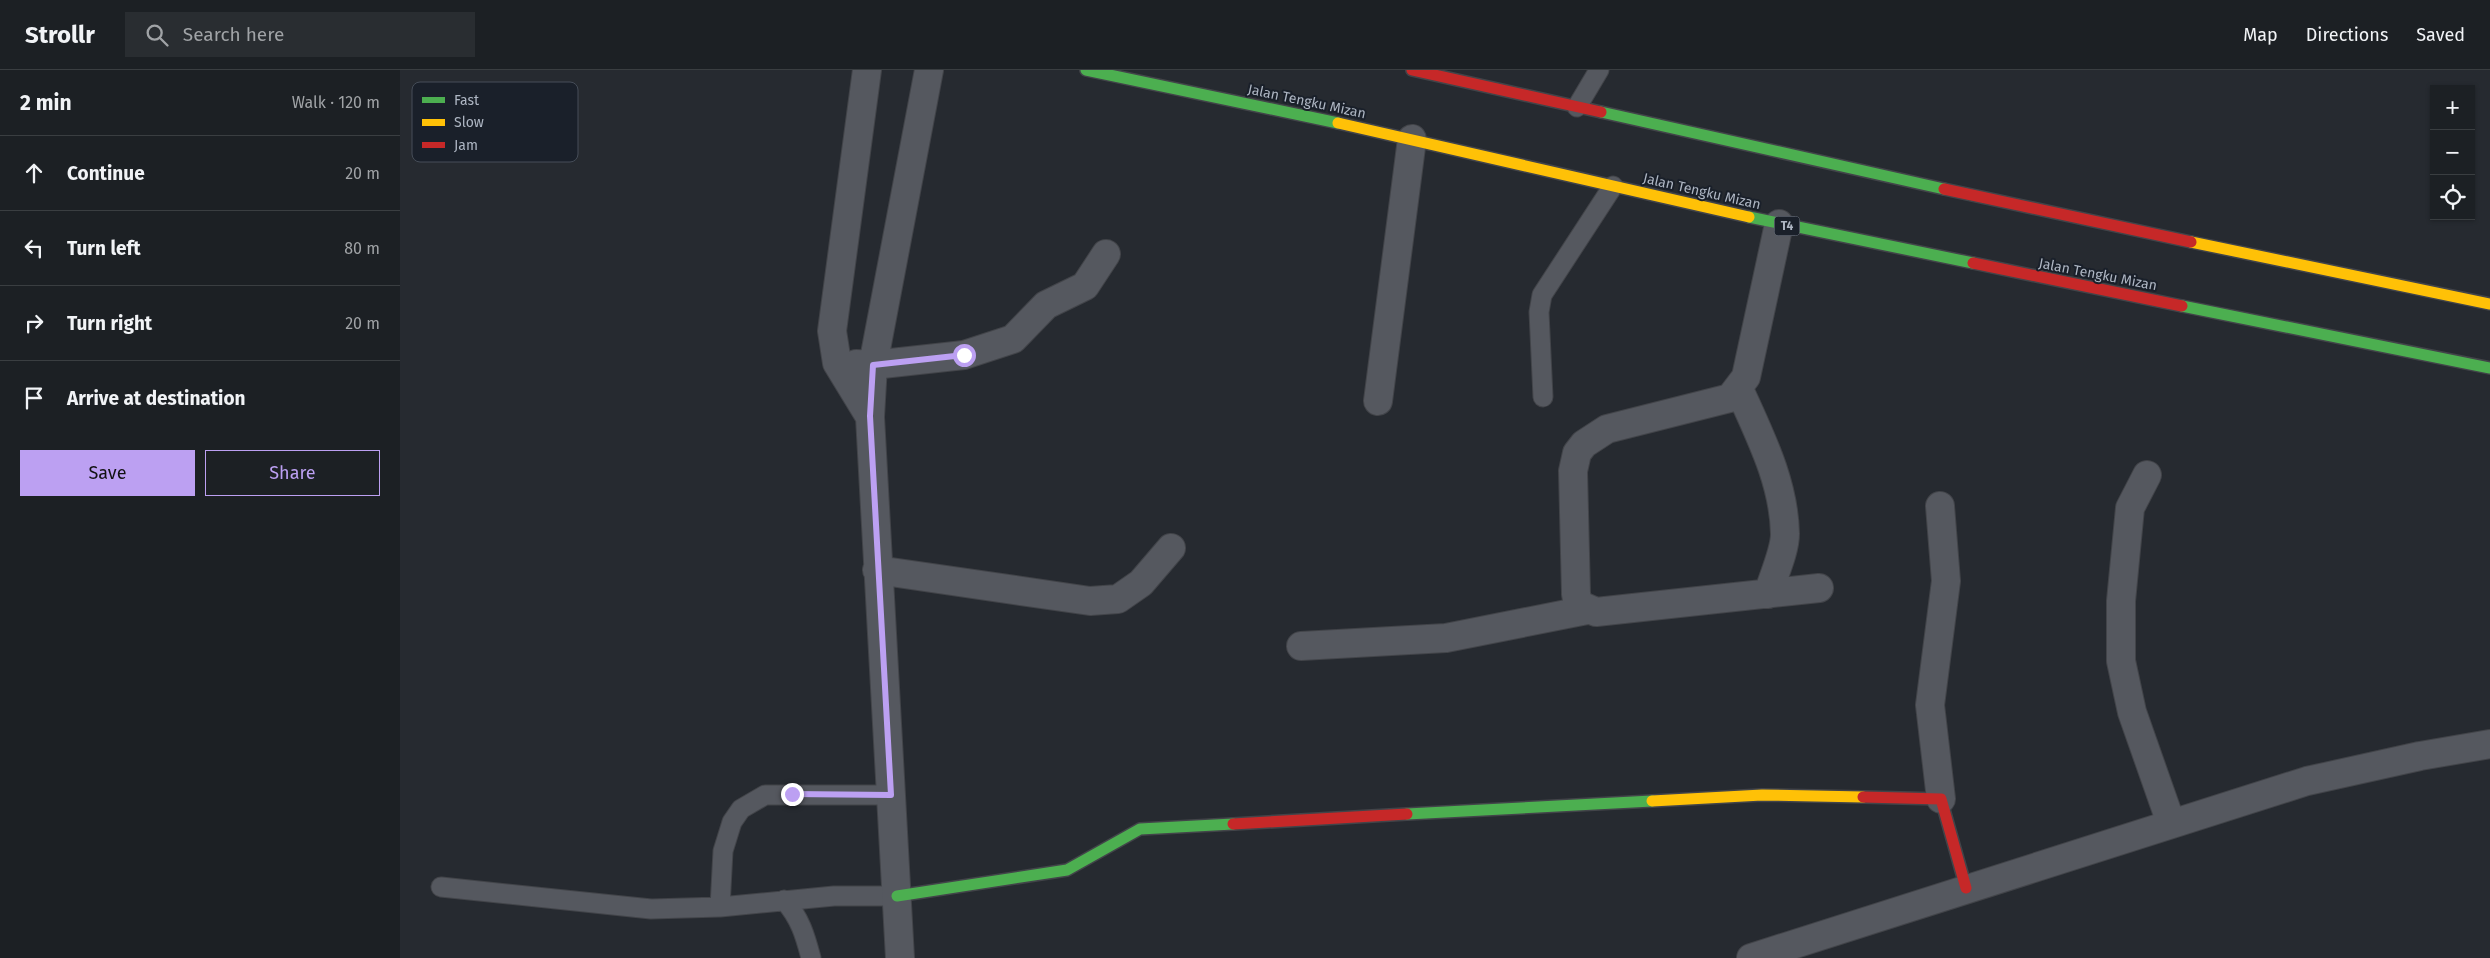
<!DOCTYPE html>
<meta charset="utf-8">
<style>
:root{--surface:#1c2024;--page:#292d31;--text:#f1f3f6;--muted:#a0a3a6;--line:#3a3e41;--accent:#bca0f2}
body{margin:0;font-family:"Fira Sans",sans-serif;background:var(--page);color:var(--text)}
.controls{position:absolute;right:15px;top:15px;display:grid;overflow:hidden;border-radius:0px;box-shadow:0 1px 4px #0004}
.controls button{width:45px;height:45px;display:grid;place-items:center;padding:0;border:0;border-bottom:1px solid var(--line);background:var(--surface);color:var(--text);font:25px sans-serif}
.stop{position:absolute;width:15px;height:15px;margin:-11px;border:4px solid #bca0f2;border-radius:50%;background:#fff}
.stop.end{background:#bca0f2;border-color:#fff;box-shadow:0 1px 5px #0008}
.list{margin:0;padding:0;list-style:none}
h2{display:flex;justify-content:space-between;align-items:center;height:65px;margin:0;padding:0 20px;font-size:21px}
h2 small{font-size:16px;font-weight:400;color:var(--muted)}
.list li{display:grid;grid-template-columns:32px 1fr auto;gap:15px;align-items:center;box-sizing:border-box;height:75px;padding:0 20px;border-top:1px solid var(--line)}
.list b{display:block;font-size:19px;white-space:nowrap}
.list em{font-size:16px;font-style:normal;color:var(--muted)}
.actions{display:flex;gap:10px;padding:15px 20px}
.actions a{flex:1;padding:11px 0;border:1px solid var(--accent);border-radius:0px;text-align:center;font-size:18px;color:var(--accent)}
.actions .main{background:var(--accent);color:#111}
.icon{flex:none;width:28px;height:28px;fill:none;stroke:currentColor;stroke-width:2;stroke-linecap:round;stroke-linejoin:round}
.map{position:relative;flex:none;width:2090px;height:888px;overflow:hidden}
header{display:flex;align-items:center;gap:30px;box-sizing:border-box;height:70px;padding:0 25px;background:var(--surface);border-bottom:1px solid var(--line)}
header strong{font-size:24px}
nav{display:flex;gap:28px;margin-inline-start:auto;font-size:18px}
.search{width:350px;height:45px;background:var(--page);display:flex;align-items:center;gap:12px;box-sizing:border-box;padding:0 18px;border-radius:0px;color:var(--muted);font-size:19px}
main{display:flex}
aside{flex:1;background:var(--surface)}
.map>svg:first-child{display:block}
</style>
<header>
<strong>Strollr</strong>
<div class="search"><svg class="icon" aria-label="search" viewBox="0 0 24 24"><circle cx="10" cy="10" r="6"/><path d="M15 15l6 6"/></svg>Search here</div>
<nav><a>Map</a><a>Directions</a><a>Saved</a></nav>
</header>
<main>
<aside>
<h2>2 min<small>Walk · 120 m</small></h2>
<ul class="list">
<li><svg class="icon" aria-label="ahead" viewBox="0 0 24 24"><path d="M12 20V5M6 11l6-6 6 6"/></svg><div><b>Continue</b></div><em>20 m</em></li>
<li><svg class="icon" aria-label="left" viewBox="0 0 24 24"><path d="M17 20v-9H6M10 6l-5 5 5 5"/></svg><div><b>Turn left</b></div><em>80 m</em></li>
<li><svg class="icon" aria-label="right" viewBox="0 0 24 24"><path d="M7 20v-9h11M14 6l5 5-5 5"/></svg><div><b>Turn right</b></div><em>20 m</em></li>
<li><svg class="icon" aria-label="arrive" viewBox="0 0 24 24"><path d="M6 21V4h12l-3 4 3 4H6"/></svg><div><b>Arrive at destination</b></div></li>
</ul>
<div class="actions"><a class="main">Save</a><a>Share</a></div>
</aside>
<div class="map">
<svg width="2090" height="888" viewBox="0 0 2090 888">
<rect width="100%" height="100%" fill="#262a30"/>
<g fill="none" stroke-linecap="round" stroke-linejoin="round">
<defs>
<path id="lane" d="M 1177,37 L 1199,0
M 1143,327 L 1139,242 L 1142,225 L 1213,116
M 491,725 L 365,725 L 341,739 L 332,752 L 323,781 L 320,837 L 434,826 L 497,826
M 41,817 L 251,839 L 320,837
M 384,830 C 400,848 405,865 411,888"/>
<path id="street" d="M 467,0 L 432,261 L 437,293 L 470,347
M 1379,154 L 1346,307 L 1330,328 L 1207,359 L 1184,374 L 1177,383 L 1173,401 L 1176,524 L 1178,534 L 1196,542 L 1419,518
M 456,294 L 473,295 L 564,285 L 613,269 L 646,235 L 685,216 L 706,184
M 1339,319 C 1360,366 1384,412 1385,464 C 1385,481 1373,507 1368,524
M 978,331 L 1012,69
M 1747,405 L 1730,438 L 1721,531 L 1721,591 L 1732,642 L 1771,753
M 1540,436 L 1546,511 L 1530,635 L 1541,729
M 477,500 L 690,531 L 718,529 L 741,513 L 771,478
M 901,576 L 1046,568 L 1187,540
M 500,888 L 470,347 L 473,295 L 529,0
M 1351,888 L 1907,711 L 2020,686 L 2090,674"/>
<path id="fast" d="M 686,0 L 938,53
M 1201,42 L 1544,119
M 1349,147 L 1573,193
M 1782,236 L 2090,298
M 1007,744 L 1252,731
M 497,826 L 667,800 L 740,759 L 833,754"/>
<path id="slow" d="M 938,53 L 1349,147
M 1791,172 L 2090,234
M 1252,731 L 1362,725 L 1463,727"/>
<path id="jam" d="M 1012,0 L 1201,42
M 1544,119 L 1791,172
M 1573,193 L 1782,236
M 1463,727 L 1541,729 L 1566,818
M 833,754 L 1007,744"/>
</defs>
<use href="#lane" stroke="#424449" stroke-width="21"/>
<use href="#street" stroke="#424449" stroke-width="30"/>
<use href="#fast" stroke="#424449" stroke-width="14"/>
<use href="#slow" stroke="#424449" stroke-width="14"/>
<use href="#jam" stroke="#424449" stroke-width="14"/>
<use href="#lane" stroke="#55585f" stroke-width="19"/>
<use href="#street" stroke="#55585f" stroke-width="28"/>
<use href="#fast" stroke="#4caf50" stroke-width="11"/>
<use href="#slow" stroke="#ffc107" stroke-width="11"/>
<use href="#jam" stroke="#c62828" stroke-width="11"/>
</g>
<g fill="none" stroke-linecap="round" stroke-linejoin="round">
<path stroke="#bca0f2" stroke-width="6" d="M 392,724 L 491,725 L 470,346 L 473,295 L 564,285"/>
</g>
<g text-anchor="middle" stroke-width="4" stroke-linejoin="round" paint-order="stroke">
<rect fill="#1a202a" stroke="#828995" stroke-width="1" x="1374.5" y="146.5" width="25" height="19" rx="4"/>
<g font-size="12" font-weight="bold" fill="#aeb6c3">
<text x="1387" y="160">T4</text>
</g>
<g font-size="14" fill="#aeb6c3" stroke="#1a202a">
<text transform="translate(907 31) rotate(12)" y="5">Jalan Tengku Mizan</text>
<text transform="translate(1302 121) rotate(13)" y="5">Jalan Tengku Mizan</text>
<text transform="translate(1698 204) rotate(11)" y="5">Jalan Tengku Mizan</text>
</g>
</g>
<rect x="12" y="12" width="166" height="80" rx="8" fill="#1a202a" stroke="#464d58" stroke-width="1"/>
<rect x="22" y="27" width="23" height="6" fill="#4caf50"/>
<rect x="22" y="49" width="23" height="7" fill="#ffc107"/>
<rect x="22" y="72" width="23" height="6" fill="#c62828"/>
<g font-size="14" fill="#aeb6c3">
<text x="54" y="35">Fast</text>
<text x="54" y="57">Slow</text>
<text x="54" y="80">Jam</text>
</g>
</svg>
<div class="controls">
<button>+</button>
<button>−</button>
<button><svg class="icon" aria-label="locate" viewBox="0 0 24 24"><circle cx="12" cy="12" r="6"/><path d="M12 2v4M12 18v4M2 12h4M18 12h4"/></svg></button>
</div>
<div class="stop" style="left:564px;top:285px"></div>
<div class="stop end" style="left:392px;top:724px"></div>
</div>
</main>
